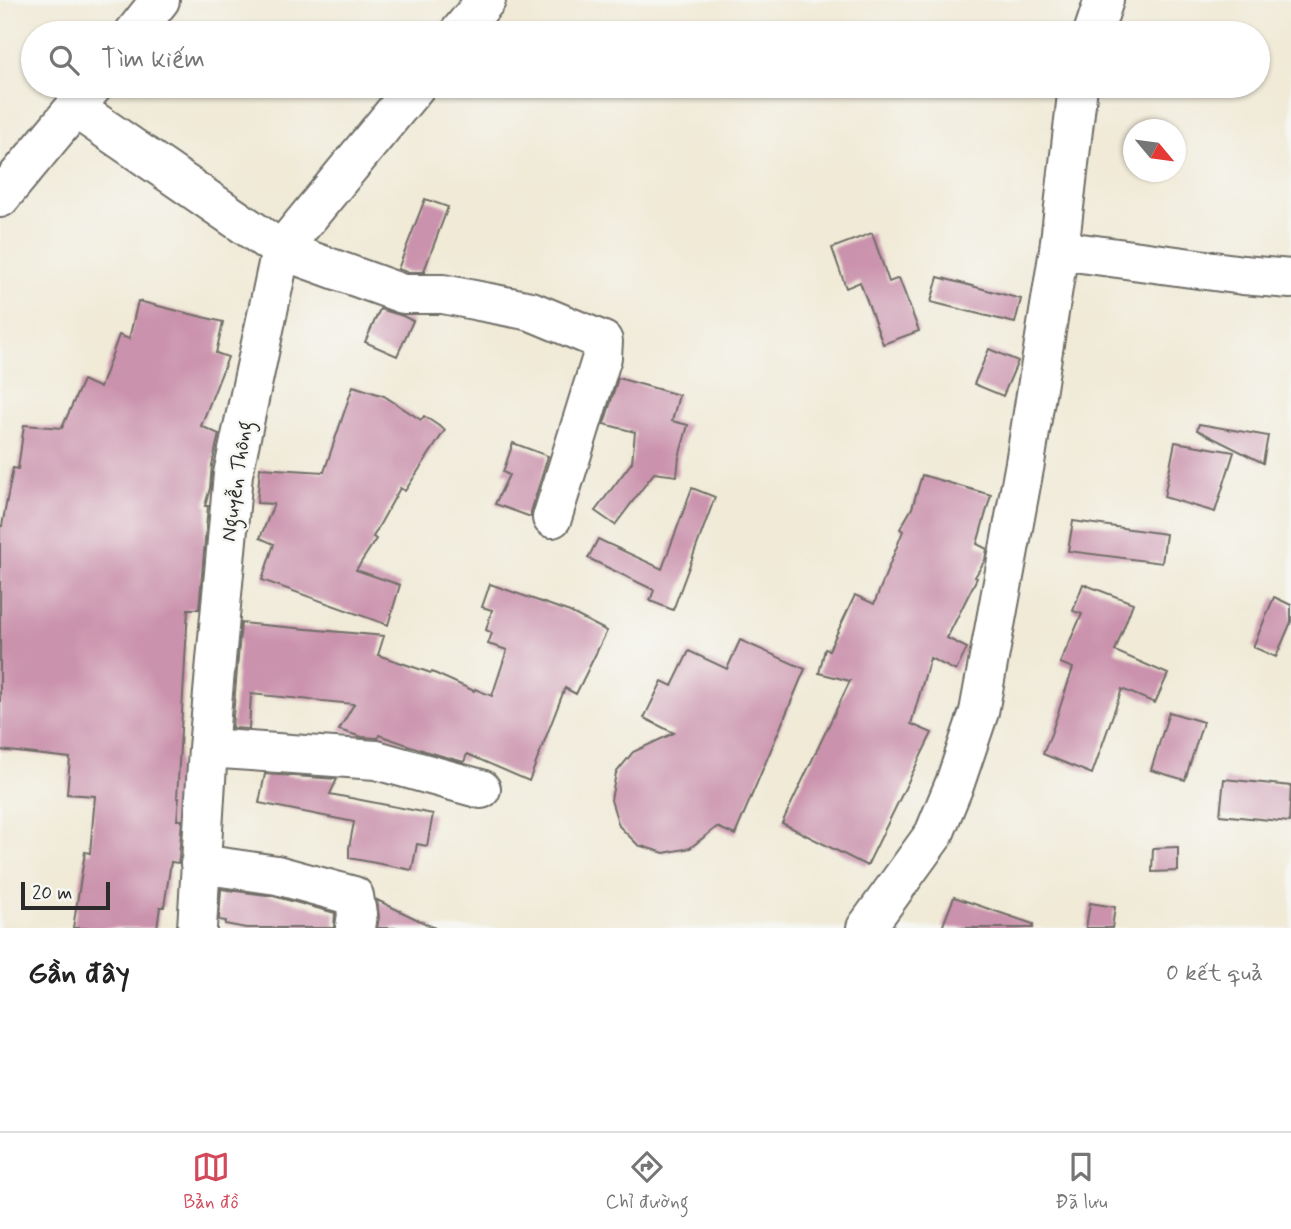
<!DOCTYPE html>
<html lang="vi">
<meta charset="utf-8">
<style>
:root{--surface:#fff;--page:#f2f2f2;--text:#222;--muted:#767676;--line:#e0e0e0;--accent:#d1495b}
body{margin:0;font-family:Mynerve,sans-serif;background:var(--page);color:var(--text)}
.compass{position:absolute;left:1123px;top:119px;width:63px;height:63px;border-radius:50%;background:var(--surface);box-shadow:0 2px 5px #0004;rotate:119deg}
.scale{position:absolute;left:21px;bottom:18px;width:89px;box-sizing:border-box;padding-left:7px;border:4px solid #2b2b2b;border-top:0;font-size:19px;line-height:24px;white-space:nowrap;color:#2b2b2b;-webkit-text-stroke:5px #f6f6f2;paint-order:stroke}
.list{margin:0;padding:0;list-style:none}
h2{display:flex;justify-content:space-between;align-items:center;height:91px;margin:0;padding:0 28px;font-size:30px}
h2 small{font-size:23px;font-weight:400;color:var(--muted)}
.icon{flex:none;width:38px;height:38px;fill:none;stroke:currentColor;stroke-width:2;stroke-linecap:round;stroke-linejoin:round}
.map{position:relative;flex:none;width:1291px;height:928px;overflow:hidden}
.search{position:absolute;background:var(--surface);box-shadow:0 2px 5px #0004;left:21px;right:21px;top:21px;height:77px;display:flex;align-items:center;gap:18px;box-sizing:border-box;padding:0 24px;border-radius:38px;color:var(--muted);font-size:26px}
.sheet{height:203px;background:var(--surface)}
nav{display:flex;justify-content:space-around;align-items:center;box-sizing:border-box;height:98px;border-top:2px solid var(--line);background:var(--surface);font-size:19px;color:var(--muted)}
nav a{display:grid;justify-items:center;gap:4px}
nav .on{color:var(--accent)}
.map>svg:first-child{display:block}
</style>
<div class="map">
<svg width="1291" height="928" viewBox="0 0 1291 928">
<rect width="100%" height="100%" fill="#f6f6f2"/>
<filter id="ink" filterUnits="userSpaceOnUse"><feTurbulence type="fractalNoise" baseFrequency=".0143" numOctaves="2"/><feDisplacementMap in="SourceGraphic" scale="14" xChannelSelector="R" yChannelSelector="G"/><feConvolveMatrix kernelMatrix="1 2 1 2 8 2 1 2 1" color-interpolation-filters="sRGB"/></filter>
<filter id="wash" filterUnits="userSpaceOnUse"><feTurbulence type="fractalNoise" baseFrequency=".00686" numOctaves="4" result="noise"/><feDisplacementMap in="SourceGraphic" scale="28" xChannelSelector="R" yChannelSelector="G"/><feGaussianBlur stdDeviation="1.57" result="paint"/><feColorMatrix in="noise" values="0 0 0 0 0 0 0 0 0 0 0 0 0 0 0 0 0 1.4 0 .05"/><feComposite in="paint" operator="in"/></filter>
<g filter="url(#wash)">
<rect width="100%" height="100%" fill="#f0ead7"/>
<g id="blocks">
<path fill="#ca92ac" d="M 425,199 L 448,207 L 424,271 L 426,272 L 407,272 L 398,269 Z
M 872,233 L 889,282 L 899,278 L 919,331 L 883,344 L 860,282 L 846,288 L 832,248 Z
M 938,277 L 1021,299 L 1015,323 L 931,302 Z
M 138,301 L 223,322 L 216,353 L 228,357 L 201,426 L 219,434 L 212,465 L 210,488 L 205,506 L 208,506 L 199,609 L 188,609 L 177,798 L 179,798 L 177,820 L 182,820 L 179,858 L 178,863 L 171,862 L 164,907 L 160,907 L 157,928 L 73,928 L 85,852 L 90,853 L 95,796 L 67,794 L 70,758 L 0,750 L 0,526 L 2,526 L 13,468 L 18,469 L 24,425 L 62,428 L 83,380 L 100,388 L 119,335 L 129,339 Z
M 380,309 L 403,316 L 413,321 L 397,356 L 365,342 Z
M 989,349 L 1018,361 L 1003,396 L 974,384 Z
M 618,378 L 679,395 L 672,421 L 688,425 L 679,457 L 677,476 L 654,473 L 615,525 L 595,511 L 632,462 L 635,432 L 604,424 Z
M 353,386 L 384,396 L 421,420 L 424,416 L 445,430 L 405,491 L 400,488 L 373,537 L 376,539 L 356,570 L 400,585 L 388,625 L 262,580 L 274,544 L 260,538 L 274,504 L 257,503 L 260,468 L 324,472 Z
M 1199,424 L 1268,436 L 1263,463 L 1197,430 Z
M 1175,442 L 1234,452 L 1215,512 L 1164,497 Z
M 513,443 L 548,456 L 531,512 L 531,517 L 495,504 L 509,475 L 503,472 Z
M 922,475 L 991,495 L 977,544 L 987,549 L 985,560 L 975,577 L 977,578 L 947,638 L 967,648 L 956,671 L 930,658 L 911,724 L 932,733 L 867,866 L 782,823 L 850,681 L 819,673 L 825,649 L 829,650 L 855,595 L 874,604 L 903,531 L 900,529 L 912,508 Z
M 692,488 L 715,497 L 673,610 L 650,601 L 654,590 L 588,558 L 598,539 L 662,569 Z
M 1073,521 L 1166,534 L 1162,563 L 1068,551 Z
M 490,584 L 570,612 L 607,631 L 576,694 L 565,688 L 529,781 L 467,754 L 464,762 L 428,752 L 379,735 L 378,738 L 362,737 L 339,730 L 354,704 L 251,694 L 249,729 L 232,728 L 241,623 L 384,636 L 378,655 L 431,673 L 432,672 L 474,691 L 475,689 L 492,696 L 507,650 L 488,644 L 492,633 L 486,630 L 492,610 L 482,607 Z
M 1083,584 L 1133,603 L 1115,651 L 1168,674 L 1155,703 L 1122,689 L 1092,774 L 1043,754 L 1051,734 L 1073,668 L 1060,663 L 1082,614 L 1073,611 Z
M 1274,597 L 1291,605 L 1291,622 L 1276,657 L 1253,647 Z
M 740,640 L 805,669 L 735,835 L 717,827 L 690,848 L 664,853 L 638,845 L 619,826 L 611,800 L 616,773 L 633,752 L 674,733 L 644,718 L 662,681 L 672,686 L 689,651 L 727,669 Z
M 1169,712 L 1203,722 L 1185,780 L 1151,770 Z
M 265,774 L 337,779 L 330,794 L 433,814 L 427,846 L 417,844 L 412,870 L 349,858 L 349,848 L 354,822 L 259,803 Z
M 1224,779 L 1291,786 L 1289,822 L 1220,815 Z
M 1178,847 L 1178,871 L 1152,872 L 1153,848 Z
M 221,889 L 273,896 L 335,913 L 334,928 L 246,928 L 225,924 L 226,921 L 219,920 Z
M 954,897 L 1033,924 L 1033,928 L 942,928 Z
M 377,900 L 435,928 L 377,928 L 379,917 Z
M 1090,903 L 1115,907 L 1112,928 L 1086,928 Z"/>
</g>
</g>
<g filter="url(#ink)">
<use href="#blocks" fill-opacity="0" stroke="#706e67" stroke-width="2"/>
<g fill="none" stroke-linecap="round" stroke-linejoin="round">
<defs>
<path id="minor" d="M 134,33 L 160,0
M 459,33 L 486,0
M 1093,33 L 1104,0
M 75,108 L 281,250 L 403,294 L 443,294 L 531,311 L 603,341 L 602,357 L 552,518
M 0,198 L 93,86
M 1059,250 L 1243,275 L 1291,279
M 208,748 L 376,760 L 481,789
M 200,864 L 277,875 L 354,896 L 357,914 L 355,928
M 197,928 L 208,748 L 233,474 L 281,250 L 416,86
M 866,928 L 934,834 L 955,783 L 979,712 L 1025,463 L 1059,250 L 1078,86"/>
</defs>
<use href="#minor" stroke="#706e67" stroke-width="42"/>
<use href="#minor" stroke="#fff" stroke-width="38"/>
</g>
</g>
<g text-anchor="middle" stroke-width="5" stroke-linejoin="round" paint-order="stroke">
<g font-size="21" fill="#2b2b2b" stroke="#f6f6f2">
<text transform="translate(236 481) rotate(-82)" y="7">Nguyễn Thông</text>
</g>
</g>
</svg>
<svg class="compass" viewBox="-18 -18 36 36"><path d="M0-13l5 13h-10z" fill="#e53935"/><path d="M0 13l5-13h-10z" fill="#767676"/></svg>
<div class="scale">20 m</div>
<div class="search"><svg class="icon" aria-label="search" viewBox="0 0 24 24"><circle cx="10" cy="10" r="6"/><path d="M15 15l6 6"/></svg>Tìm kiếm</div>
</div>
<section class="sheet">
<h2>Gần đây<small>0 kết quả</small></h2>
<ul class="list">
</ul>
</section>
<nav>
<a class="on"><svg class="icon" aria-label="map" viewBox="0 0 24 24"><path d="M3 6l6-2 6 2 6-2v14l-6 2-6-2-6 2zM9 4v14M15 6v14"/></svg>Bản đồ</a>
<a><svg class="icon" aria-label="directions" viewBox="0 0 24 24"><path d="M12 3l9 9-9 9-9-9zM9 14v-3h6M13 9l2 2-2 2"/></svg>Chỉ đường</a>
<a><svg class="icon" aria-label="saved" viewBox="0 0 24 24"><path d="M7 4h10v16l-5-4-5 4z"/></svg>Đã lưu</a>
</nav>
